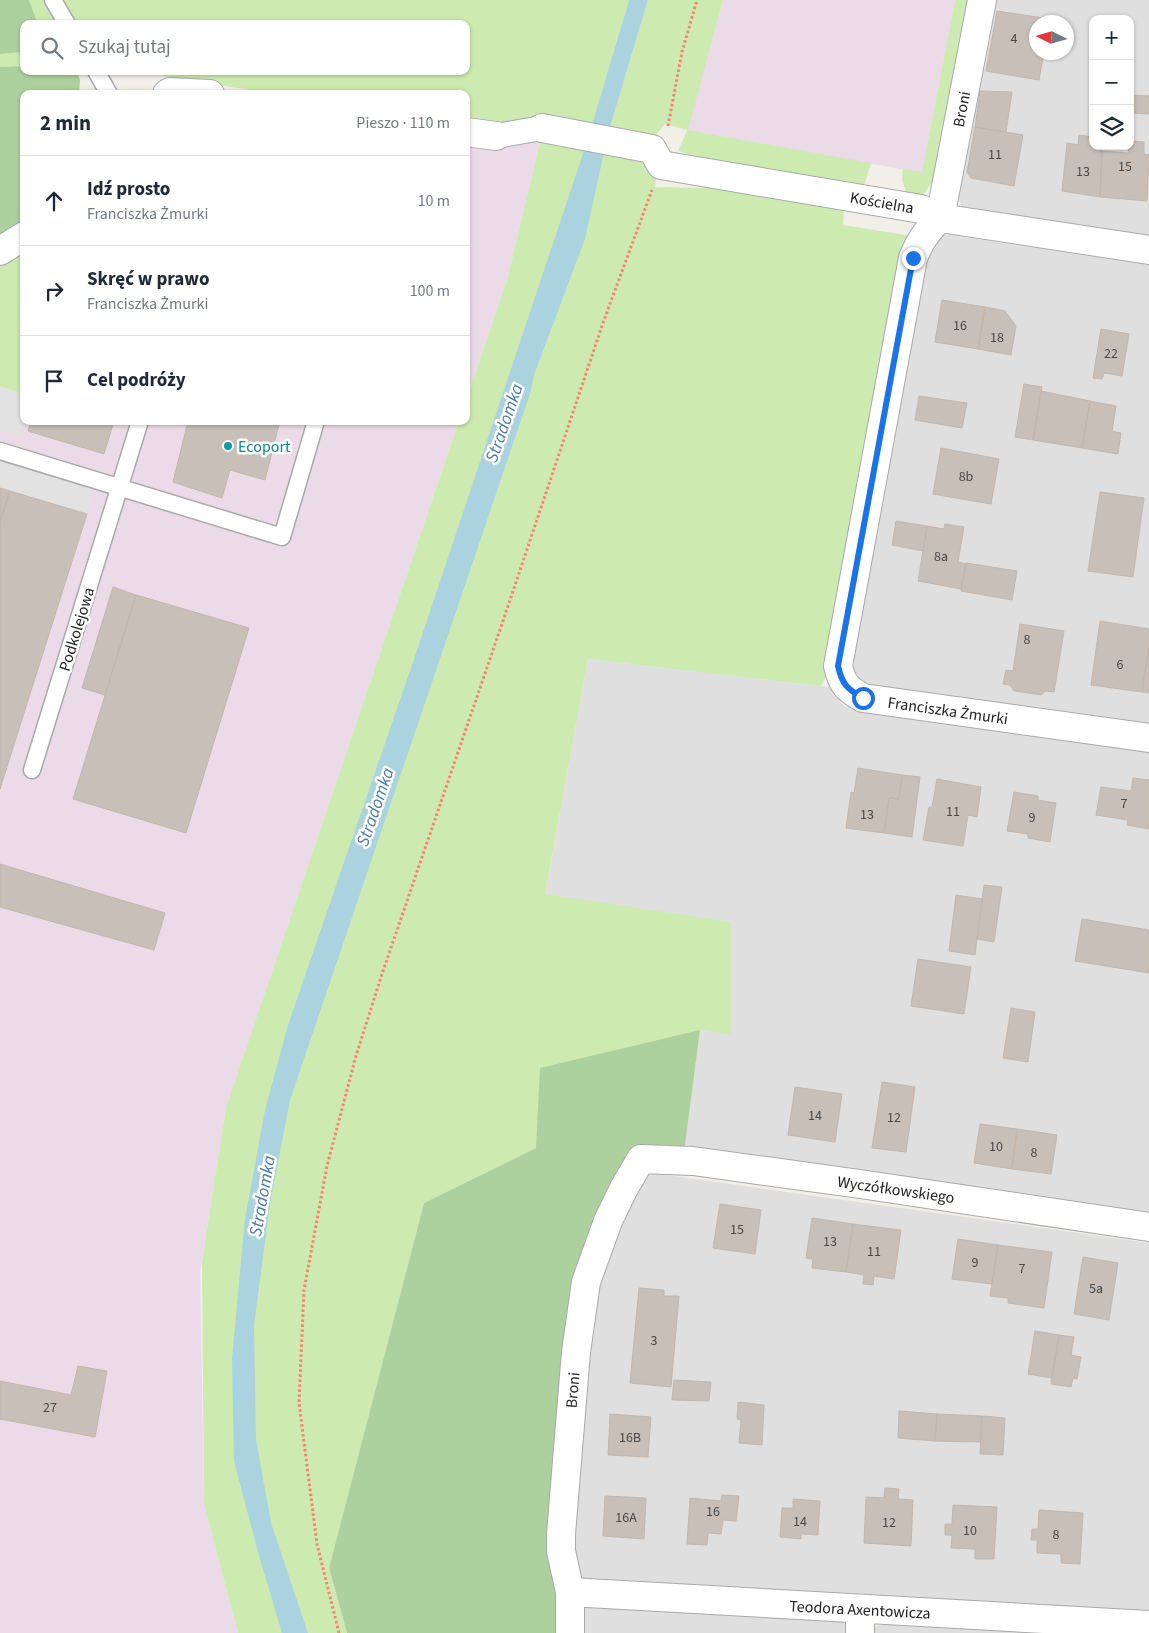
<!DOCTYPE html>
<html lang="pl">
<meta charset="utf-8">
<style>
:root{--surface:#fff;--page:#f2f2f3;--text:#1f2937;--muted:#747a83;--line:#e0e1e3}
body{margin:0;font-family:"Source Sans 3",sans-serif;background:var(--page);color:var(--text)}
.controls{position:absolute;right:15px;top:15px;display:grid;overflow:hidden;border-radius:10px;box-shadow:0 1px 4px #0004}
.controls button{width:45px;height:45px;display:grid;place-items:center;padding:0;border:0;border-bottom:1px solid var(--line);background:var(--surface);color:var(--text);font:25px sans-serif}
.compass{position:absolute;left:1029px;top:15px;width:45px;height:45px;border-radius:50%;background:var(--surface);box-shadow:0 1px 4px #0004;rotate:275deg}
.stop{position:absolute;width:15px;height:15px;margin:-11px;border:4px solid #1a73e8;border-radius:50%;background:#fff}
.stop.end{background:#1a73e8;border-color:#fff;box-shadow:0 1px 5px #0008}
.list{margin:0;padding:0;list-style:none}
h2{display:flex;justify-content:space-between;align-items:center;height:65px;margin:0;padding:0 20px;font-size:21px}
h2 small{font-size:16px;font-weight:400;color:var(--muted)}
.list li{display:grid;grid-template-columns:32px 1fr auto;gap:15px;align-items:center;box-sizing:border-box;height:90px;padding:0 20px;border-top:1px solid var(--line)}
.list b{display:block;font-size:19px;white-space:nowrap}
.list p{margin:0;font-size:16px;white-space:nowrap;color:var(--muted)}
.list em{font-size:16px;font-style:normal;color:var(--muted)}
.icon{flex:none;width:28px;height:28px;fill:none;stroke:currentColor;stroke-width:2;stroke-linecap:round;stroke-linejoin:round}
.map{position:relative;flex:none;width:1149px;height:1633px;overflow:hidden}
.search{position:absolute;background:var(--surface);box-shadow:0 1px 4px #0004;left:20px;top:20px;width:450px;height:55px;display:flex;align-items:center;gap:12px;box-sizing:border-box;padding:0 18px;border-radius:10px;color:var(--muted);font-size:19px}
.panel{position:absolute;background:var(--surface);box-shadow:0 1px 4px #0004;left:20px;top:90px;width:450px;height:335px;border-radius:10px}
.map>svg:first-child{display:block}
</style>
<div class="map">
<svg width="1149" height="1633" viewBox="0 0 1149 1633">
<rect width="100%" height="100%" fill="#f2efe9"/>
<path fill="#e0dfdf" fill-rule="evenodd" d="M 992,0 L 1149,0 L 1149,241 L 962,208 L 957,194 ZM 1093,19 L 1130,19 L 1130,146 L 1093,146 ZM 1036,22 L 1066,22 L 1066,52 L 1036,52 Z
M 942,235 L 950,235 L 1149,265 L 1149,729 L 859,687 L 850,666 L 925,246 Z
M 588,659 L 830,687 L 844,706 L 1149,750 L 1149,1215 L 684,1153 L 700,1030 L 731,1033 L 545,895 Z
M 645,1172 L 1149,1243 L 1149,1611 L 582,1578 L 571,1564 L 593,1280 Z
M 585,1604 L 842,1621 L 846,1623 L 849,1633 L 577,1633 L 582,1608 Z
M 884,1623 L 1097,1633 L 872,1633 L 874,1628 Z"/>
<path fill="#ebdbe8" d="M 723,0 L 955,0 L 922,173 L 687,130 Z
M 542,134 L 507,280 L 466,401 L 466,145 Z
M 24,250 L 24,421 L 459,421 L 226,1107 L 200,1273 L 204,1504 L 238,1633 L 0,1633 L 0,263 Z"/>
<path fill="#cdebb0" d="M 29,0 L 45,0 L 57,24 L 38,24 Z
M 60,0 L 629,0 L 591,131 L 466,126 L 466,94 L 277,94 L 170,78 L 149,71 L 466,71 L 466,24 L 74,24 Z
M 648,0 L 723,0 L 688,130 L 871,163 L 864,185 L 707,159 L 678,151 L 687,130 L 665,124 L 650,142 L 608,134 Z
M 955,0 L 972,0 L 935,178 L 923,195 L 906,192 L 902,179 L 903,169 L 922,172 Z
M 24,52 L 24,66 L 0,67 L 0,54 Z
M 542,134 L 654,159 L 651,175 L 656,176 L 655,187 L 702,188 L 711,186 L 844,208 L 843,225 L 912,236 L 827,675 L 821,686 L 588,659 L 545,894 L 731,922 L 731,1034 L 700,1030 L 536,1148 L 424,1203 L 329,1568 L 347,1633 L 238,1633 L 204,1504 L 202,1261 L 226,1107 L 459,421 L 466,421 L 466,401 L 507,280 Z
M 24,250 L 24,394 L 0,386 L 0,263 Z"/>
<path fill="#add19e" d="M 0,0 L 29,0 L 38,24 L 24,24 L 24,52 L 0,54 Z
M 24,66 L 24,71 L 77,71 L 80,80 L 79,94 L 24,94 L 24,222 L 0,236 L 0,67 Z
M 700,1030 L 684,1153 L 634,1150 L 602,1222 L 552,1534 L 549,1564 L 560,1594 L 559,1633 L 347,1633 L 329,1568 L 424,1203 L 536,1148 L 540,1068 Z"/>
<path fill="#e2e2e2" d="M 0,386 L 24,394 L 24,421 L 25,421 L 21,436 L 0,430 Z
M 0,458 L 94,485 L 87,514 L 0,488 Z"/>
<path fill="#aad3df" d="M 629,0 L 648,0 L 608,134 L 585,239 L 534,375 L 531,391 L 290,1100 L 270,1204 L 254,1325 L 256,1439 L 271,1523 L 308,1633 L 282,1633 L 259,1556 L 234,1461 L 232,1358 L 245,1219 L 265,1110 L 288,1025 L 413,662 L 587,142 Z"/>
<path fill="#c7bfb8" stroke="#c4b6ab" d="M 997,11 L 1050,19 L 1050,22 L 1036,22 L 1036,52 L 1044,52 L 1039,80 L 986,71 Z
M 980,91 L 1012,92 L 1006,132 L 975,127 Z
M 1130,95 L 1149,96 L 1149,114 L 1130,113 Z
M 975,127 L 1023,135 L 1014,186 L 971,178 L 967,172 Z
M 1079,135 L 1093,137 L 1093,146 L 1101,146 L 1101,150 L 1102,151 L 1100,197 L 1062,191 L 1067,143 L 1078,145 Z
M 1130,141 L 1144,142 L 1144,154 L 1149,155 L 1147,201 L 1100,197 L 1102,151 L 1128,153 Z
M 942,300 L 985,307 L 978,349 L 935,342 Z
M 985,307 L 1005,311 L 1016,326 L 1011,355 L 978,349 Z
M 1101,329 L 1129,334 L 1122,376 L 1104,373 L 1102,379 L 1093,378 Z
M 1024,384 L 1042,387 L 1033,440 L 1015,437 Z
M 1041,391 L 1090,401 L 1082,448 L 1033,440 Z
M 919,396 L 967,403 L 962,428 L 915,420 Z
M 1090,401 L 1116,406 L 1112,431 L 1121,433 L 1118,454 L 1082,448 Z
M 31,421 L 114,421 L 104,454 L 28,431 Z
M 188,421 L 280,421 L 265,480 L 230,470 L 222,498 L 173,482 Z
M 941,448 L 999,459 L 991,504 L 933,494 Z
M 0,488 L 10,491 L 0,522 Z
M 10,491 L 87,514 L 0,789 L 0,522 Z
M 1100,492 L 1144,498 L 1133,577 L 1088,571 Z
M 896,521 L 927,526 L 923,551 L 892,545 Z
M 945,524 L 964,527 L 958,562 L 966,564 L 961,589 L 918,581 L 927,526 L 944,529 Z
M 966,563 L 1017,571 L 1012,600 L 961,591 Z
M 113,587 L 136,595 L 105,695 L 82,688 Z
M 136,595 L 249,628 L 186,833 L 73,799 Z
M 1100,621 L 1149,629 L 1149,644 L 1142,692 L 1091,685 Z
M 1020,624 L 1064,631 L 1054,692 L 1046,691 L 1041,695 L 1014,691 L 1010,685 L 1003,684 L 1006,670 L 1013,671 Z
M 1149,644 L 1149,693 L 1142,692 Z
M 858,768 L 902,775 L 899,799 L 889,798 L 884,833 L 846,828 L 851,792 L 854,793 Z
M 902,775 L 920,777 L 912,837 L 884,833 L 889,798 L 899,799 Z
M 1133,778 L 1149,780 L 1149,829 L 1127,825 L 1128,820 L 1096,815 L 1101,787 L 1131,791 Z
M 937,779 L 981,787 L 977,817 L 968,815 L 963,846 L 923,840 L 929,807 L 932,807 Z
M 1014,792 L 1038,796 L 1038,800 L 1056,803 L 1050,842 L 1028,838 L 1028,834 L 1007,831 Z
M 0,864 L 165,913 L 154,950 L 0,907 Z
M 984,885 L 1002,887 L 994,942 L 977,939 Z
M 956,895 L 982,899 L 975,955 L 949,951 Z
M 1082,919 L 1149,930 L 1149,973 L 1075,961 Z
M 918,959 L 971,967 L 964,1014 L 911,1006 Z
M 1011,1008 L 1035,1012 L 1028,1062 L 1003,1058 Z
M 882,1082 L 915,1087 L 906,1152 L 872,1148 Z
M 795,1087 L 842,1094 L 835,1142 L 788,1135 Z
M 980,1124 L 1017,1129 L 1012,1169 L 974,1163 Z
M 1017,1129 L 1057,1135 L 1051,1174 L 1012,1169 Z
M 720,1204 L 761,1210 L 755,1254 L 713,1248 Z
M 812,1218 L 853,1224 L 846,1272 L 812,1268 L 813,1259 L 806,1258 Z
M 853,1224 L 901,1230 L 894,1279 L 874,1276 L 873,1285 L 863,1284 L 864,1275 L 846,1272 Z
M 958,1239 L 998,1245 L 992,1284 L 952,1279 Z
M 998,1245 L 1052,1252 L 1044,1308 L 1008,1303 L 1008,1298 L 990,1296 Z
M 1083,1257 L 1118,1263 L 1109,1320 L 1074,1314 Z
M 639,1288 L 664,1290 L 664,1296 L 679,1296 L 671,1387 L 630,1383 Z
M 1035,1331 L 1059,1335 L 1052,1378 L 1028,1374 Z
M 1059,1335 L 1074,1337 L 1071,1355 L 1081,1357 L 1077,1379 L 1073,1378 L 1071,1387 L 1051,1384 Z
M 78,1366 L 107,1371 L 95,1437 L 0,1419 L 0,1381 L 71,1395 Z
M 674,1380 L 711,1382 L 709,1401 L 672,1400 Z
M 738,1402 L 764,1405 L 762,1445 L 739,1443 L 741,1420 L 737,1419 Z
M 899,1411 L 937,1414 L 935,1441 L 898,1438 Z
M 610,1414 L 651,1417 L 648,1457 L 608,1455 Z
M 937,1414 L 982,1416 L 980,1442 L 935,1441 Z
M 982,1416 L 1005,1418 L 1003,1455 L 980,1454 Z
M 885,1488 L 899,1489 L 898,1499 L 913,1500 L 911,1546 L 864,1543 L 866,1497 L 884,1498 Z
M 722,1495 L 739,1496 L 736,1521 L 723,1520 L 721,1534 L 708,1533 L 707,1545 L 687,1544 L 690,1498 L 721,1501 Z
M 605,1496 L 646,1498 L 644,1539 L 603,1536 Z
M 793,1499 L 820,1501 L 818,1535 L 801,1534 L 801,1539 L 780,1537 L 782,1508 L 793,1508 Z
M 953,1505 L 997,1507 L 994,1559 L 975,1559 L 975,1549 L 951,1548 L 952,1535 L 945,1535 L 945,1524 L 952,1524 Z
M 1039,1510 L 1083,1513 L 1080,1564 L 1061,1563 L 1061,1554 L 1037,1553 L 1037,1540 L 1031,1540 L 1032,1529 L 1038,1529 Z"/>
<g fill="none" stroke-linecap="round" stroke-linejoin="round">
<defs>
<path id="service" d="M 53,0 L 67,24
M 96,71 L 109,94
M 0,451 L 282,537 L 316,421
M 32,770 L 140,421"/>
<path id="pedestrian" d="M 496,136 L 542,128"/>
<path id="minor" d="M 167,94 L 170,92 L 210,94
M 542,128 L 652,149 L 661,165 L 921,209 L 940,218 L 1149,250
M 466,132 L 496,136
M 940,218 C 927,230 919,242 913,258 L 838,666 C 842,684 847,689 863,698 L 1149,738
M 940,218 L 982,0
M 0,251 L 24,236
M 570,1592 L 1149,1625
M 860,1609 L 860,1633
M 570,1633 L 570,1592 L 561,1551 L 561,1534 L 576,1352 L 586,1282 L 608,1221 L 624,1188 L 641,1159 L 693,1161 L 860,1184 L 1149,1227"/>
</defs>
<use href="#service" stroke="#a9a9a9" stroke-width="19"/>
<use href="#pedestrian" stroke="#a9a9a9" stroke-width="26"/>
<use href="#minor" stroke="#a9a9a9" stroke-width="30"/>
<path stroke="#fa8072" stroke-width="3" stroke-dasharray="2.5 2.5" stroke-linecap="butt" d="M 668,126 L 682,52 L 697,0
M 339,1633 L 317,1544 L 299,1403 L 304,1290 L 327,1166 L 356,1056 L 382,974 L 503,621 L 603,323 L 652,190"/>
<use href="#service" stroke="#fff" stroke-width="16"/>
<use href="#pedestrian" stroke="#fff" stroke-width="24"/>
<use href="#minor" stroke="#fff" stroke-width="28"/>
</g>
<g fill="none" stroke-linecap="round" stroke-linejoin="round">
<path stroke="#1a73e8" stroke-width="6" d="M 863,698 C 847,689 842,684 838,666 L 913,258"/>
</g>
<circle fill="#0f9aa8" stroke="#fff" stroke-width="2" cx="228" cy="446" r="5"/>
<g text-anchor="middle" stroke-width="5" stroke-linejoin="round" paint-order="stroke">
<g font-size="14" fill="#4b4948">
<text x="1014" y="43">4</text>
<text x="995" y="159">11</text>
<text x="1125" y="171">15</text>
<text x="1083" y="176">13</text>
<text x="960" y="330">16</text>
<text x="997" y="342">18</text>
<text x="1111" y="358">22</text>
<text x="966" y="481">8b</text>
<text x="941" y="561">8a</text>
<text x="1027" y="644">8</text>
<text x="1120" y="669">6</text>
<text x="1124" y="808">7</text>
<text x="953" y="816">11</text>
<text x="867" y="819">13</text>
<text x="1032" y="822">9</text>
<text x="815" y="1120">14</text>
<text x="894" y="1122">12</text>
<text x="996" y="1151">10</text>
<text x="1034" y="1157">8</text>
<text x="737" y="1234">15</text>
<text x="830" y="1246">13</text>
<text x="874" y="1256">11</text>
<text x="975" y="1267">9</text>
<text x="1022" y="1273">7</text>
<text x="1096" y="1293">5a</text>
<text x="654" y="1345">3</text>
<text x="50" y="1412">27</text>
<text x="630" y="1442">16B</text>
<text x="713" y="1516">16</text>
<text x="626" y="1522">16A</text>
<text x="800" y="1526">14</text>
<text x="889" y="1527">12</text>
<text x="970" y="1535">10</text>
<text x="1056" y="1539">8</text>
</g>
<g font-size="16" fill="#222" stroke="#fff">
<text transform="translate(961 109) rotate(-79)" y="6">Broni</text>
<text transform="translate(882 202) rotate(10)" y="6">Kościelna</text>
<text transform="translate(76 629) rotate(-73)" y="6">Podkolejowa</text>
<text transform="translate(948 710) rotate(8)" y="6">Franciszka Żmurki</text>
<text transform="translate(896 1189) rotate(8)" y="6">Wyczółkowskiego</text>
<text transform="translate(572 1390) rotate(-85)" y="6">Broni</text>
<text transform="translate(860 1609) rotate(3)" y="6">Teodora Axentowicza</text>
</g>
<g font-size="16" fill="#0d838f" stroke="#fff" text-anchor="start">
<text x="238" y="452">Ecoport</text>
</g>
<g font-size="18" font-style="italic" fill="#4a7aab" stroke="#fff">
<text transform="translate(504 423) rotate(-71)" y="6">Stradomka</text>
<text transform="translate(375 807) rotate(-71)" y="6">Stradomka</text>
<text transform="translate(262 1196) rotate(-80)" y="6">Stradomka</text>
</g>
</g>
</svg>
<div class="controls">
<button>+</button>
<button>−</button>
<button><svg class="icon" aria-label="layers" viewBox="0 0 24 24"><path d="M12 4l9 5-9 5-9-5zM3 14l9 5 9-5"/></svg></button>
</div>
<svg class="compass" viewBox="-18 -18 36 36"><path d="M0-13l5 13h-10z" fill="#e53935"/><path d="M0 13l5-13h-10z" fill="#747a83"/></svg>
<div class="stop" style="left:863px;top:698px"></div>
<div class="stop end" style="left:913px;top:258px"></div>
<div class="search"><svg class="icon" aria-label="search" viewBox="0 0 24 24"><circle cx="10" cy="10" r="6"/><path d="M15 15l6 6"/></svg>Szukaj tutaj</div>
<section class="panel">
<h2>2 min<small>Pieszo · 110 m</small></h2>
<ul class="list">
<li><svg class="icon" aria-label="ahead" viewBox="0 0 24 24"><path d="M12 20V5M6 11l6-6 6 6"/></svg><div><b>Idź prosto</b><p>Franciszka Żmurki</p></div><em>10 m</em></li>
<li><svg class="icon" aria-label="right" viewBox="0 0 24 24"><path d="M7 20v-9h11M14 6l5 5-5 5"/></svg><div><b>Skręć w prawo</b><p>Franciszka Żmurki</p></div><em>100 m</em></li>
<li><svg class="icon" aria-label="arrive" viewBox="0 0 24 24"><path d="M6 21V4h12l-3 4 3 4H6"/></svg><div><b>Cel podróży</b></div></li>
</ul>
</section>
</div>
